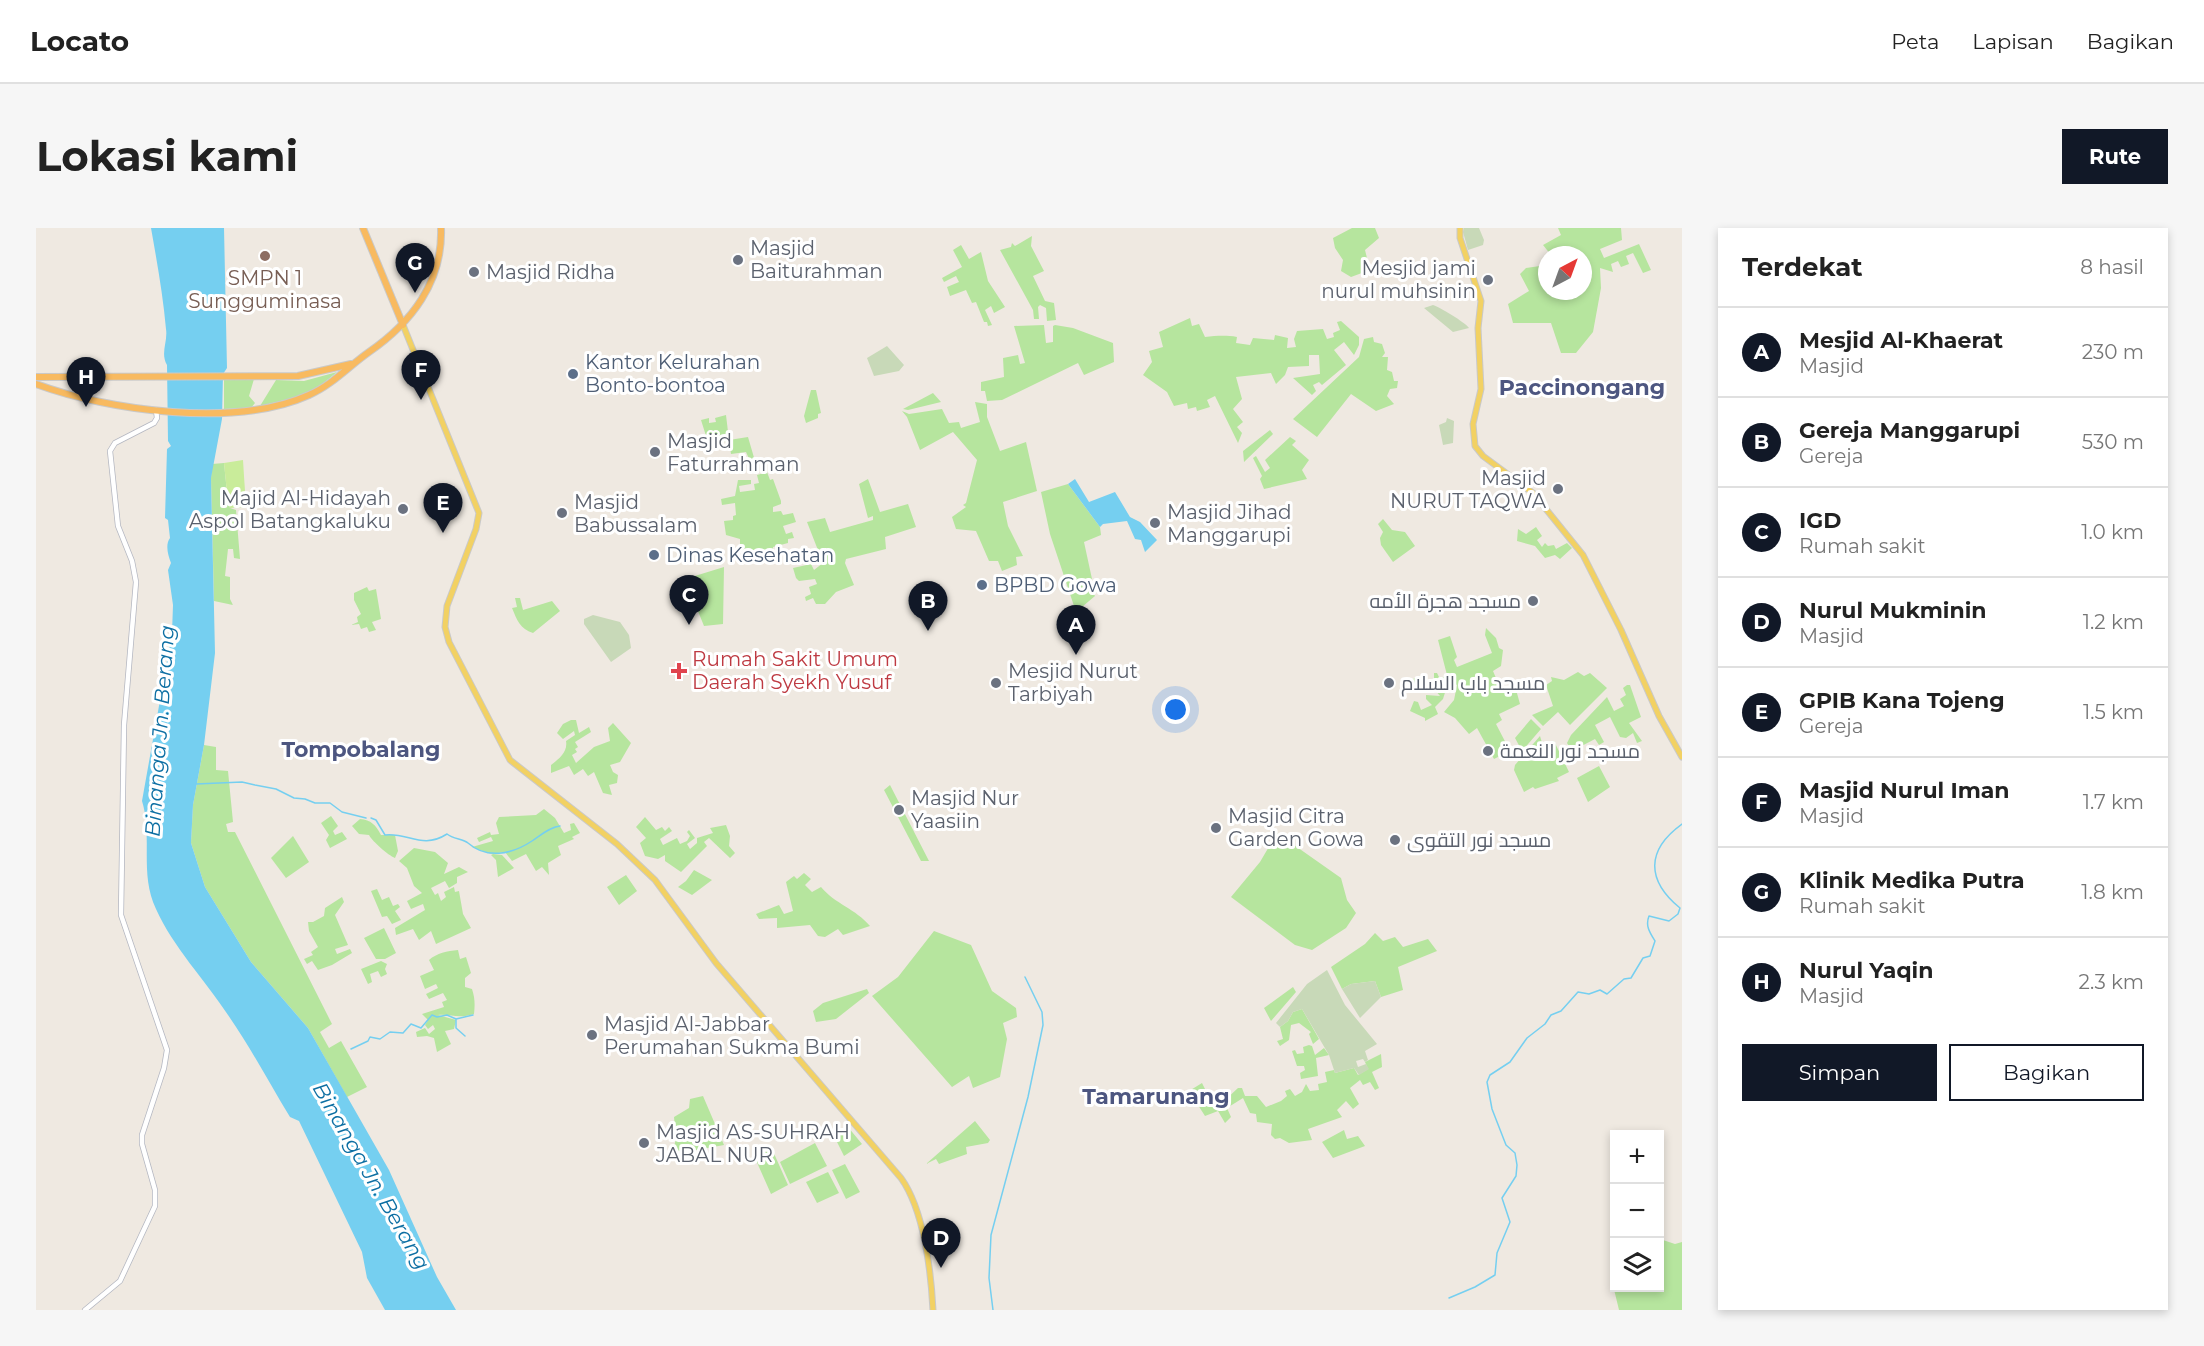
<!DOCTYPE html>
<html lang="id">
<meta charset="utf-8">
<style>
:root{--surface:#fff;--page:#f6f6f6;--text:#222;--muted:#767676;--line:#e0e0e0;--accent:#111827}
body{margin:0;font-family:Montserrat,Cairo,sans-serif;background:var(--page);color:var(--text)}
.controls{position:absolute;right:18px;bottom:18px;display:grid;overflow:hidden;border-radius:0px;box-shadow:0 3px 9px #0003}
.controls button{width:54px;height:54px;display:grid;place-items:center;padding:0;border:0;border-bottom:2px solid var(--line);background:var(--surface);color:var(--text);font:30px sans-serif}
.compass{position:absolute;left:1502px;top:18px;width:54px;height:54px;border-radius:50%;background:var(--surface);box-shadow:0 3px 9px #0003;rotate:41deg}
.you{position:absolute;left:1140px;top:482px;width:21px;height:21px;margin:-15px;border:4px solid #fff;border-radius:50%;background:#1a73e8;box-shadow:0 0 0 9px #1a73e833}
.badge{display:grid;place-items:center;width:39px;height:39px;border-radius:50%;background:var(--accent);color:#fff;font-size:20px;font-weight:700}
.pin{position:absolute;translate:-50% -50px;filter:drop-shadow(0 2px 3px #0008)}
.pin::after{content:'';position:absolute;top:32px;width:21px;height:18px;background:inherit;clip-path:polygon(0 0,100% 0,50% 100%)}
.list{margin:0;padding:0;list-style:none}
h2{display:flex;justify-content:space-between;align-items:center;height:78px;margin:0;padding:0 24px;font-size:26px}
h2 small{font-size:20px;font-weight:400;color:var(--muted)}
.list li{display:grid;grid-template-columns:39px 1fr auto;gap:18px;align-items:center;box-sizing:border-box;height:90px;padding:0 24px;border-top:2px solid var(--line)}
.list b{display:block;font-size:22px;white-space:nowrap}
.list p{margin:0;font-size:20px;white-space:nowrap;color:var(--muted)}
.list em{font-size:20px;font-style:normal;color:var(--muted)}
.actions{display:flex;gap:12px;padding:18px 24px}
.actions a{flex:1;padding:14px 0;border:2px solid var(--accent);border-radius:0px;text-align:center;font-size:21px;color:var(--accent)}
.actions .main{background:var(--accent);color:#fff}
.icon{flex:none;width:33px;height:33px;fill:none;stroke:currentColor;stroke-width:2;stroke-linecap:round;stroke-linejoin:round}
.map{position:relative;flex:none;width:1646px;height:1082px;overflow:hidden;border-radius:0px}
header{display:flex;align-items:center;gap:36px;box-sizing:border-box;height:84px;padding:0 30px;background:var(--surface);border-bottom:2px solid var(--line)}
header strong{font-size:28px}
nav{display:flex;gap:33px;margin-inline-start:auto;font-size:21px}
.intro{display:flex;align-items:center;justify-content:space-between;box-sizing:border-box;height:144px;padding:0 36px}
h1{margin:0;font-size:42px}
.button{padding:15px 27px;border-radius:0px;background:var(--accent);color:#fff;font-size:21px;font-weight:700}
main{display:flex;gap:36px;padding:0 36px}
aside{flex:1;background:var(--surface);border-radius:0px;box-shadow:0 3px 9px #0003}
.map>svg:first-child{display:block}
</style>
<header>
<strong>Locato</strong>
<nav><a>Peta</a><a>Lapisan</a><a>Bagikan</a></nav>
</header>
<div class="intro"><h1>Lokasi kami</h1><a class="button">Rute</a></div>
<main>
<div class="map">
<svg width="1646" height="1082" viewBox="0 0 1646 1082">
<rect width="100%" height="100%" fill="#efe9e1"/>
<path fill="#b6e59e" d="M 1316,0 L 1339,0 L 1343,10 L 1329,22 L 1334,42 L 1315,49 L 1305,43 L 1307,32 L 1299,20 L 1297,10 Z
M 1522,0 L 1585,0 L 1586,12 L 1564,21 L 1568,30 L 1603,16 L 1615,42 L 1607,45 L 1597,25 L 1590,28 L 1593,36 L 1585,39 L 1582,33 L 1575,36 L 1577,44 L 1564,40 L 1565,60 L 1557,104 L 1540,125 L 1525,125 L 1515,95 L 1477,95 L 1472,76 L 1493,63 L 1484,46 L 1490,40 L 1511,37 L 1511,63 L 1547,63 L 1547,27 L 1515,27 L 1507,17 L 1525,7 Z
M 996,8 L 995,18 L 1008,43 L 997,48 L 1009,73 L 1018,75 L 1020,92 L 1011,93 L 1010,80 L 1004,77 L 1002,79 L 1003,91 L 998,91 L 997,82 L 964,22 L 975,19 L 976,15 L 979,18 Z
M 925,17 L 933,31 L 945,24 L 952,53 L 969,79 L 958,85 L 955,78 L 949,82 L 956,97 L 952,98 L 951,94 L 948,94 L 940,74 L 936,75 L 930,62 L 914,68 L 911,59 L 923,54 L 920,48 L 908,54 L 906,50 L 926,39 L 917,22 Z
M 1154,90 L 1156,98 L 1163,96 L 1169,109 C 1180,108 1189,107 1201,109 L 1200,115 L 1214,117 L 1217,110 L 1238,112 L 1239,107 L 1252,110 L 1251,120 L 1260,119 L 1258,111 L 1261,103 L 1287,101 L 1291,111 L 1298,109 L 1297,105 L 1304,102 L 1301,94 L 1305,93 L 1323,109 L 1323,117 L 1318,127 L 1308,114 L 1298,122 L 1310,137 L 1286,157 L 1283,154 L 1277,157 L 1280,163 L 1276,167 L 1257,150 L 1284,146 L 1283,127 L 1273,127 L 1273,138 L 1252,139 L 1249,147 L 1240,156 L 1235,145 L 1200,149 L 1206,171 L 1197,181 L 1207,194 L 1201,199 L 1206,205 L 1202,215 L 1179,168 L 1171,172 L 1174,179 L 1161,183 L 1160,179 L 1152,181 L 1151,175 L 1138,178 L 1131,164 L 1107,147 L 1116,134 L 1113,123 L 1127,119 L 1123,104 Z
M 1008,97 L 1010,115 L 1017,114 L 1017,98 L 1019,97 L 1037,100 L 1077,115 L 1078,134 L 1048,147 L 1042,135 L 966,172 L 951,173 L 949,163 L 945,163 L 945,154 L 968,149 L 967,130 L 982,127 L 984,136 L 989,135 L 978,98 Z
M 1337,109 L 1338,114 L 1346,116 L 1349,125 L 1346,129 L 1352,129 L 1351,142 L 1356,144 L 1358,153 L 1362,153 L 1361,160 L 1354,161 L 1351,168 L 1358,176 L 1340,183 L 1315,166 L 1281,209 L 1257,191 L 1323,129 L 1328,111 Z
M 301,144 L 274,166 L 224,178 L 240,152 L 268,153 Z
M 188,151 L 218,151 L 213,168 L 219,175 L 215,180 L 188,181 Z
M 775,162 L 780,162 L 785,185 L 782,186 L 782,190 L 770,195 L 768,188 Z
M 897,165 L 905,174 L 872,182 L 867,181 Z
M 939,174 L 951,176 L 951,189 L 964,223 L 990,214 L 1001,263 L 967,274 L 972,298 L 987,328 L 980,329 L 981,337 L 966,343 L 962,333 L 953,333 L 940,303 L 920,301 L 916,289 L 930,279 L 927,277 L 930,275 L 941,232 L 917,204 L 884,222 L 871,189 L 866,183 L 873,186 L 906,181 L 913,195 L 923,194 L 925,200 L 944,194 Z
M 690,187 L 693,212 L 712,209 L 719,233 L 714,233 L 710,224 L 695,226 L 693,212 L 689,214 L 685,208 L 671,211 L 665,192 L 673,190 L 673,195 L 680,194 L 679,190 Z
M 1234,202 L 1237,206 L 1208,234 L 1207,223 Z
M 1254,209 L 1260,213 L 1256,217 L 1273,232 L 1266,242 L 1271,251 L 1228,261 L 1224,251 L 1226,248 L 1217,230 L 1220,228 L 1229,244 L 1234,240 L 1229,232 Z
M 188,235 L 192,274 L 194,280 L 200,282 L 204,331 L 198,330 L 197,321 L 192,321 L 189,348 L 194,349 L 194,371 L 197,377 L 178,373 L 175,250 L 176,236 Z
M 731,244 L 734,252 L 737,251 L 745,273 L 745,276 L 737,279 L 737,284 L 745,283 L 747,287 L 757,285 L 760,294 L 747,298 L 750,306 L 756,304 L 758,310 L 752,311 L 752,315 L 737,319 L 737,328 L 710,330 L 704,320 L 704,311 L 690,307 L 688,293 L 697,292 L 697,288 L 700,287 L 699,275 L 686,277 L 685,271 L 699,268 L 702,252 L 715,252 L 715,256 L 703,258 L 704,264 L 719,262 L 718,256 L 723,255 L 721,247 Z
M 832,251 L 844,284 L 872,276 L 880,299 L 849,309 L 850,321 L 810,331 L 809,335 L 818,357 L 800,364 L 789,376 L 780,376 L 777,370 L 770,373 L 769,369 L 775,366 L 773,359 L 781,356 L 779,351 L 763,353 L 760,350 L 757,340 L 775,336 L 778,342 L 787,335 L 771,294 L 789,290 L 794,304 L 837,292 L 837,288 L 832,290 L 823,256 Z
M 1032,256 L 1064,299 L 1065,307 L 1048,314 L 1056,351 L 1053,358 L 1059,368 L 1040,384 L 1014,306 L 1005,264 Z
M 1347,291 L 1356,302 L 1369,304 L 1379,318 L 1357,334 L 1345,317 L 1344,310 L 1347,304 L 1342,296 Z
M 1500,299 L 1506,308 L 1501,312 L 1506,319 L 1509,315 L 1512,318 L 1518,317 L 1520,321 L 1531,315 L 1536,320 L 1524,331 L 1519,327 L 1509,330 L 1499,318 L 1481,313 L 1482,301 L 1490,306 Z
M 688,339 L 687,396 L 668,398 L 649,351 Z
M 331,359 L 333,363 L 340,361 L 345,391 L 336,394 L 340,402 L 333,404 L 331,399 L 325,401 L 323,396 L 315,397 L 322,394 L 321,389 L 325,386 L 318,372 L 318,365 Z
M 479,370 L 484,370 L 487,382 L 516,373 L 524,383 L 497,405 C 484,401 481,392 476,380 L 481,379 Z
M 1450,400 L 1460,410 L 1463,420 L 1467,422 L 1465,438 L 1457,443 L 1466,464 L 1479,458 L 1484,476 L 1463,486 L 1466,492 L 1460,496 L 1474,523 L 1458,531 L 1441,500 L 1433,506 L 1419,490 L 1408,484 L 1418,472 L 1421,457 L 1417,455 L 1411,458 L 1407,471 L 1399,479 L 1402,486 L 1389,493 L 1389,490 L 1374,483 L 1378,473 L 1382,474 L 1385,482 L 1396,477 L 1390,471 L 1390,467 L 1404,468 L 1399,462 L 1377,455 L 1378,450 L 1393,454 L 1398,451 L 1398,445 L 1401,445 L 1404,451 L 1411,447 L 1402,412 L 1414,408 L 1421,429 L 1418,432 L 1421,439 L 1456,425 L 1449,407 Z
M 1542,444 L 1548,448 L 1554,445 L 1571,460 L 1534,497 L 1522,484 L 1507,498 L 1496,487 L 1517,478 L 1510,457 L 1516,453 L 1515,449 L 1528,452 Z
M 1591,457 L 1594,457 L 1605,489 L 1593,495 L 1606,513 L 1601,515 L 1597,505 L 1590,510 L 1584,509 L 1574,489 L 1559,497 L 1568,514 L 1563,517 L 1559,511 L 1536,523 L 1531,515 L 1535,507 L 1571,469 L 1578,483 L 1588,478 L 1584,471 L 1590,467 L 1587,460 Z
M 1495,491 L 1505,501 L 1486,523 L 1479,510 Z
M 535,492 L 540,492 L 543,505 L 553,499 L 555,504 L 539,514 L 542,519 L 539,521 L 541,524 L 536,527 L 540,535 L 558,519 L 574,513 L 572,500 L 577,495 L 595,515 L 584,534 L 574,537 L 577,544 L 582,547 L 581,555 L 573,557 L 576,567 L 567,565 L 558,544 L 552,548 L 547,541 L 538,547 L 533,538 L 515,545 L 515,537 C 523,531 532,524 530,513 L 539,507 L 538,503 L 527,511 L 521,505 L 527,496 Z
M 1504,508 L 1507,518 L 1518,513 L 1533,544 L 1521,550 L 1523,553 L 1499,561 L 1497,559 L 1488,564 L 1478,542 L 1479,537 Z
M 168,517 L 180,519 L 180,542 L 192,543 L 197,594 L 190,596 L 192,604 L 199,604 L 296,796 L 284,804 L 293,820 L 305,813 L 331,859 L 311,869 L 272,800 L 215,734 L 169,659 L 155,615 L 157,577 Z
M 1563,538 L 1574,559 L 1552,574 L 1541,550 Z
M 854,557 L 893,633 L 885,633 L 848,562 Z
M 508,581 L 519,590 L 528,605 L 535,602 L 534,596 L 538,595 L 544,605 L 536,609 L 538,611 L 522,618 L 525,627 L 512,635 L 513,647 L 506,639 L 500,643 L 490,626 L 476,633 L 469,624 L 455,626 L 436,619 L 457,613 L 455,609 L 443,614 L 441,610 L 454,604 L 455,607 L 463,606 L 460,595 L 463,589 L 500,587 Z
M 295,588 L 302,598 L 297,603 L 299,607 L 306,604 L 311,611 L 294,620 L 290,612 L 293,607 L 285,595 Z
M 609,589 L 620,602 L 626,599 L 629,603 L 633,599 L 636,603 L 624,611 L 627,617 L 641,610 L 644,616 L 651,613 L 654,608 L 651,604 L 653,602 L 659,610 L 651,616 L 654,621 L 661,615 L 661,610 L 677,605 L 674,600 L 690,597 L 694,608 L 693,618 L 699,625 L 694,630 L 673,610 L 668,614 L 671,618 L 645,644 L 629,633 L 629,627 L 622,631 L 609,628 L 604,615 L 610,610 L 600,599 Z
M 324,591 C 335,592 340,597 345,607 L 359,607 L 362,623 L 359,630 C 352,627 337,614 333,607 L 323,606 L 316,598 Z
M 1241,605 L 1305,650 L 1311,672 L 1320,685 L 1310,700 L 1276,722 L 1259,717 L 1195,669 L 1224,634 Z
M 257,608 L 273,634 L 250,650 L 235,630 Z
M 378,620 L 399,624 L 412,635 L 408,646 L 423,639 L 432,644 L 421,649 L 421,655 L 413,660 L 409,653 L 395,660 L 399,667 L 402,665 L 405,673 L 410,669 L 408,664 L 418,659 L 419,664 L 423,663 L 427,686 L 435,700 L 400,716 L 395,703 L 383,712 L 377,701 L 360,707 L 359,700 L 389,682 L 387,676 L 375,681 L 371,673 L 386,665 L 378,658 L 371,640 L 363,633 Z
M 457,626 L 466,627 L 478,640 L 462,649 L 460,632 L 455,627 Z
M 658,642 L 676,652 L 656,667 L 642,659 L 650,653 Z
M 768,645 L 775,651 L 769,657 L 776,664 L 785,659 C 799,676 820,681 834,698 L 807,707 L 802,701 L 789,709 L 782,708 L 774,697 L 741,700 L 741,690 L 723,691 L 720,686 L 743,677 L 748,686 L 757,683 L 750,654 L 758,648 L 761,651 Z
M 590,647 L 601,663 L 583,677 L 571,659 Z
M 341,661 L 346,672 L 353,669 L 357,678 L 362,676 L 364,679 L 359,683 L 365,692 L 356,696 L 351,688 L 346,689 L 335,663 Z
M 306,669 L 308,674 L 299,687 L 312,717 L 299,721 L 301,726 L 314,721 L 316,725 L 296,737 L 282,742 L 276,733 L 271,736 L 268,731 L 277,727 L 275,724 L 282,719 L 273,703 L 272,694 L 277,694 L 288,688 L 289,680 Z
M 348,700 L 360,725 L 349,731 L 340,731 L 328,710 Z
M 898,703 L 935,717 L 956,763 L 980,780 L 981,789 L 967,795 L 971,811 L 964,849 L 937,860 L 933,848 L 916,859 L 836,768 L 862,749 Z
M 1339,705 L 1347,713 L 1359,709 L 1367,719 L 1392,711 L 1401,723 L 1362,739 L 1367,762 L 1345,769 L 1339,753 L 1315,756 L 1306,761 L 1295,739 L 1329,716 Z
M 422,722 L 424,731 L 430,729 L 435,745 L 429,750 L 429,759 L 436,761 C 439,770 439,777 438,786 C 422,791 416,786 402,787 L 420,792 L 418,801 L 409,803 L 415,816 L 401,824 L 398,810 L 391,808 L 381,809 L 380,804 L 389,800 L 393,806 L 399,801 L 397,797 L 392,801 L 389,797 L 392,792 L 386,786 L 408,779 L 406,774 L 411,772 L 407,765 L 393,771 L 390,766 L 402,760 L 400,756 L 389,761 L 384,748 L 398,742 L 393,732 C 401,725 411,723 422,722 Z
M 345,733 L 351,736 L 349,741 L 351,746 L 345,749 L 342,743 L 334,746 L 336,754 L 332,756 L 325,741 Z
M 1257,759 L 1260,764 L 1235,793 L 1228,780 Z
M 831,761 L 833,765 L 800,791 L 780,794 L 777,783 L 787,775 Z
M 1266,781 L 1283,811 L 1277,816 L 1273,806 L 1275,804 L 1263,795 L 1255,797 L 1253,812 L 1244,818 L 1241,813 L 1247,811 L 1244,799 L 1252,793 L 1257,784 Z
M 1273,817 L 1276,818 L 1279,827 L 1288,820 L 1293,827 L 1280,830 L 1282,848 L 1265,851 L 1264,845 L 1269,842 L 1268,838 L 1261,838 L 1256,823 L 1259,822 L 1261,826 L 1268,825 L 1267,819 Z
M 1345,826 L 1346,839 L 1336,844 L 1343,860 L 1339,862 L 1334,854 L 1327,857 L 1324,852 L 1314,860 L 1323,876 L 1317,881 L 1310,873 L 1301,882 L 1306,889 L 1272,901 L 1276,912 L 1253,915 L 1244,910 L 1239,911 L 1235,907 L 1236,896 L 1221,894 L 1220,886 L 1214,885 L 1207,870 L 1191,880 L 1195,889 L 1189,895 L 1182,883 L 1169,888 L 1153,863 L 1166,855 L 1171,865 L 1178,868 L 1180,875 L 1187,874 L 1202,860 L 1206,860 L 1209,868 L 1221,868 L 1230,879 L 1245,873 L 1251,868 L 1249,863 L 1254,861 L 1259,868 L 1266,864 L 1270,856 L 1274,863 L 1283,862 L 1282,856 L 1291,854 L 1289,844 L 1298,842 L 1299,845 L 1318,840 L 1322,847 L 1332,841 L 1329,834 Z
M 667,868 L 688,917 L 650,924 L 637,922 L 640,911 L 638,889 L 653,880 L 654,871 Z
M 939,893 L 954,912 L 952,915 L 930,919 L 931,926 L 903,936 L 900,931 L 890,936 Z
M 812,899 L 826,916 L 808,928 L 797,906 Z
M 1308,902 L 1311,911 L 1322,908 L 1329,918 L 1297,930 L 1286,914 Z
M 779,915 L 791,938 L 754,956 L 744,934 Z
M 736,921 L 752,957 L 735,966 L 719,930 Z
M 809,936 L 824,964 L 810,971 L 796,942 Z
M 792,944 L 803,965 L 781,975 L 770,954 Z
M 1624,1011 L 1639,1016 L 1646,1014 L 1646,1082 L 1583,1082 L 1576,1053 L 1578,1060 L 1624,1060 Z"/>
<path fill="#c8d9b8" d="M 1428,0 L 1443,0 L 1448,12 L 1447,17 L 1432,22 L 1427,4 Z
M 1397,77 C 1403,79 1429,94 1433,100 L 1417,104 L 1388,80 Z
M 851,118 L 868,137 L 863,143 L 838,148 L 831,130 Z
M 1411,190 L 1418,193 L 1417,215 L 1407,217 L 1403,197 L 1410,194 Z
M 557,387 L 584,394 L 593,407 L 595,420 L 575,434 L 548,396 L 548,391 Z
M 1291,742 L 1309,777 L 1341,816 L 1329,823 L 1332,832 L 1329,834 L 1327,831 L 1320,833 L 1322,839 L 1330,836 L 1333,841 L 1323,847 L 1318,840 L 1299,845 L 1293,827 L 1266,781 L 1257,784 L 1252,793 L 1244,799 L 1240,795 L 1271,756 Z
M 1339,753 L 1345,769 L 1324,790 L 1306,761 L 1315,756 Z"/>
<path fill="#c9ec9a" d="M 207,232 L 210,279 L 194,280 L 192,274 L 188,235 Z"/>
<path fill="#75cff0" d="M 115,0 L 188,0 L 191,140 L 187,146 L 186,191 L 175,250 L 179,425 L 168,517 L 157,577 L 155,615 L 169,659 L 215,734 L 272,800 L 353,942 L 401,1049 L 420,1082 L 349,1082 L 331,1050 L 326,1024 L 263,893 L 254,889 C 233,855 215,820 192,787 C 169,752 137,719 120,681 C 103,645 117,609 106,573 L 136,405 L 137,377 L 132,342 L 135,335 C 132,327 129,317 134,310 L 132,292 L 129,290 L 131,221 L 135,218 L 132,213 L 131,137 C 124,125 132,114 130,101 C 127,67 121,34 115,0 Z
M 1039,251 L 1053,274 L 1079,264 L 1094,289 L 1104,294 L 1121,312 L 1109,324 L 1105,312 L 1099,311 L 1091,293 L 1067,296 L 1064,299 L 1032,256 Z"/>
<g fill="none" stroke-linecap="round" stroke-linejoin="round">
<path stroke="#75cff0" stroke-width="1.5" d="M 160,556 L 206,554 L 219,557 L 240,561 L 258,570 L 269,571 L 279,575 L 294,575 L 306,584 L 330,590
M 335,590 L 340,592 L 349,607 C 372,604 386,622 411,606 C 417,611 427,611 432,615 C 450,631 475,627 496,613 C 505,607 514,599 524,598
M 420,792 L 420,800 L 429,808
M 315,821 L 332,813 L 334,809 L 344,811 L 354,804 L 367,805 L 375,796 L 385,800 L 396,787 L 401,789 L 411,787 L 420,791 L 437,787
M 1413,1070 L 1439,1059 L 1459,1047 L 1461,1025 L 1474,994 L 1466,970 L 1480,948 L 1481,937 L 1479,925 L 1470,917 L 1456,881 L 1451,854 L 1454,847 L 1474,834 L 1491,810 L 1509,796 L 1515,787 L 1525,783 L 1542,764 L 1553,766 L 1564,762 L 1571,766 L 1588,751 L 1595,750 L 1607,730 L 1614,728 L 1619,713 C 1614,705 1609,698 1613,688 L 1633,693 L 1642,686 L 1644,680 C 1610,652 1610,622 1646,596
M 957,1082 L 953,1050 L 955,1007 L 992,869 L 1007,797 L 1006,784 L 989,749"/>
<defs>
<path id="secondary" d="M 49,1082 L 84,1053 L 119,978 L 119,962 L 106,916 L 106,907 L 128,840 L 131,822 L 85,687 L 88,497 L 100,354 L 96,333 L 82,298 L 74,223 L 79,215 L 118,195 L 121,190 L 120,182"/>
<path id="primary" d="M 1424,0 L 1424,10 L 1445,73 L 1442,100 L 1445,161 L 1437,196 L 1439,218 L 1447,228 L 1497,265 L 1547,327 L 1585,402 L 1623,488 L 1646,529
M 367,97 L 443,285 L 440,301 L 411,378 L 409,399 L 413,414 L 474,532 L 581,616 L 619,652 L 680,735 L 865,950 C 888,982 895,1043 897,1082"/>
<path id="trunk" d="M 327,0 L 367,97
M 0,149 L 262,148 L 315,136
M 0,156 C 73,183 200,200 273,167 C 296,157 313,138 333,124 C 375,95 407,54 405,0"/>
</defs>
<use href="#secondary" stroke="#b4b7c1" stroke-width="6"/>
<use href="#primary" stroke="#c9c9c9" stroke-width="7"/>
<use href="#trunk" stroke="#c9c9c9" stroke-width="8"/>
<use href="#secondary" stroke="#fff" stroke-width="4.5"/>
<use href="#primary" stroke="#f2d163" stroke-width="5"/>
<use href="#trunk" stroke="#f8ba60" stroke-width="6"/>
</g>
<circle fill="#8d6e63" stroke="#fff" stroke-width="2" cx="229" cy="28" r="6"/>
<g fill="#6b7280" stroke="#fff" stroke-width="2">
<circle cx="702" cy="32" r="6"/>
<circle cx="438" cy="44" r="6"/>
<circle cx="1452" cy="52" r="6"/>
<circle cx="619" cy="224" r="6"/>
<circle cx="1522" cy="261" r="6"/>
<circle cx="367" cy="281" r="6"/>
<circle cx="526" cy="285" r="6"/>
<circle cx="1119" cy="295" r="6"/>
<circle cx="1497" cy="373" r="6"/>
<circle cx="960" cy="455" r="6"/>
<circle cx="1353" cy="455" r="6"/>
<circle cx="1452" cy="523" r="6"/>
<circle cx="863" cy="582" r="6"/>
<circle cx="1180" cy="600" r="6"/>
<circle cx="1359" cy="612" r="6"/>
<circle cx="556" cy="807" r="6"/>
<circle cx="608" cy="915" r="6"/>
</g>
<g fill="#5c6f8a" stroke="#fff" stroke-width="2">
<circle cx="537" cy="146" r="6"/>
<circle cx="618" cy="327" r="6"/>
<circle cx="946" cy="357" r="6"/>
</g>
<path fill="#e0444e" stroke="#fff" stroke-width="2" d="M640 434h6v6h6v6h-6v6h-6v-6h-6v-6h6z"/>
<g text-anchor="middle" stroke-width="6" stroke-linejoin="round" paint-order="stroke">
<g font-size="20" fill="#5b616d" stroke="#fff" text-anchor="start">
<text x="714" y="27">Masjid<tspan x="714" dy="23">Baiturahman</tspan></text>
<text x="1440" y="47" text-anchor="end">Mesjid jami<tspan x="1440" dy="23">nurul muhsinin</tspan></text>
<text x="450" y="51">Masjid Ridha</text>
<text x="631" y="220">Masjid<tspan x="631" dy="23">Faturrahman</tspan></text>
<text x="1510" y="257" text-anchor="end">Masjid<tspan x="1510" dy="23">NURUT TAQWA</tspan></text>
<text x="355" y="277" text-anchor="end">Majid Al-Hidayah<tspan x="355" dy="23">Aspol Batangkaluku</tspan></text>
<text x="538" y="281">Masjid<tspan x="538" dy="23">Babussalam</tspan></text>
<text x="1131" y="291">Masjid Jihad<tspan x="1131" dy="23">Manggarupi</tspan></text>
<text x="1485" y="380" text-anchor="end">مسجد هجرة الأمه</text>
<text x="972" y="450">Mesjid Nurut<tspan x="972" dy="23">Tarbiyah</tspan></text>
<text x="1365" y="462">مسجد باب السلام</text>
<text x="1464" y="530">مسجد نور النعمة</text>
<text x="875" y="577">Masjid Nur<tspan x="875" dy="23">Yaasiin</tspan></text>
<text x="1192" y="595">Masjid Citra<tspan x="1192" dy="23">Garden Gowa</tspan></text>
<text x="1371" y="619">مسجد نور التقوى</text>
<text x="568" y="803">Masjid Al-Jabbar<tspan x="568" dy="23">Perumahan Sukma Bumi</tspan></text>
<text x="620" y="911">Masjid AS-SUHRAH<tspan x="620" dy="23">JABAL NUR</tspan></text>
</g>
<g font-size="20" fill="#785e54" stroke="#fff">
<text x="229" y="57">SMPN 1<tspan x="229" dy="23">Sungguminasa</tspan></text>
</g>
<g font-size="20" fill="#4e5e75" stroke="#fff" text-anchor="start">
<text x="549" y="141">Kantor Kelurahan<tspan x="549" dy="23">Bonto-bontoa</tspan></text>
<text x="630" y="334">Dinas Kesehatan</text>
<text x="958" y="364">BPBD Gowa</text>
</g>
<g font-size="20" fill="#be3a42" stroke="#fff" text-anchor="start">
<text x="656" y="438">Rumah Sakit Umum<tspan x="656" dy="23">Daerah Syekh Yusuf</tspan></text>
</g>
<g font-size="21" font-style="italic" fill="#0d6fa3" stroke="#fff">
<text transform="translate(124 503) rotate(-86)" y="7">Binanga Jn. Berang</text>
<text transform="translate(335 948) rotate(60)" y="7">Binanga Jn. Berang</text>
</g>
<g font-size="22" font-weight="bold" fill="#4d5680" stroke="#fff">
<text x="1546" y="167">Paccinongang</text>
<text x="325" y="529">Tompobalang</text>
<text x="1120" y="876">Tamarunang</text>
</g>
</g>
</svg>
<div class="controls">
<button>+</button>
<button>−</button>
<button><svg class="icon" aria-label="layers" viewBox="0 0 24 24"><path d="M12 4l9 5-9 5-9-5zM3 14l9 5 9-5"/></svg></button>
</div>
<svg class="compass" viewBox="-18 -18 36 36"><path d="M0-13l5 13h-10z" fill="#e53935"/><path d="M0 13l5-13h-10z" fill="#767676"/></svg>
<div class="you"></div>
<div class="pin badge" style="left:1040px;top:427px">A</div>
<div class="pin badge" style="left:892px;top:403px">B</div>
<div class="pin badge" style="left:653px;top:397px">C</div>
<div class="pin badge" style="left:905px;top:1040px">D</div>
<div class="pin badge" style="left:407px;top:305px">E</div>
<div class="pin badge" style="left:385px;top:172px">F</div>
<div class="pin badge" style="left:379px;top:65px">G</div>
<div class="pin badge" style="left:50px;top:179px">H</div>
</div>
<aside>
<h2>Terdekat<small>8 hasil</small></h2>
<ul class="list">
<li><span class="badge">A</span><div><b>Mesjid Al-Khaerat</b><p>Masjid</p></div><em>230 m</em></li>
<li><span class="badge">B</span><div><b>Gereja Manggarupi</b><p>Gereja</p></div><em>530 m</em></li>
<li><span class="badge">C</span><div><b>IGD</b><p>Rumah sakit</p></div><em>1.0 km</em></li>
<li><span class="badge">D</span><div><b>Nurul Mukminin</b><p>Masjid</p></div><em>1.2 km</em></li>
<li><span class="badge">E</span><div><b>GPIB Kana Tojeng</b><p>Gereja</p></div><em>1.5 km</em></li>
<li><span class="badge">F</span><div><b>Masjid Nurul Iman</b><p>Masjid</p></div><em>1.7 km</em></li>
<li><span class="badge">G</span><div><b>Klinik Medika Putra</b><p>Rumah sakit</p></div><em>1.8 km</em></li>
<li><span class="badge">H</span><div><b>Nurul Yaqin</b><p>Masjid</p></div><em>2.3 km</em></li>
</ul>
<div class="actions"><a class="main">Simpan</a><a>Bagikan</a></div>
</aside>
</main>
